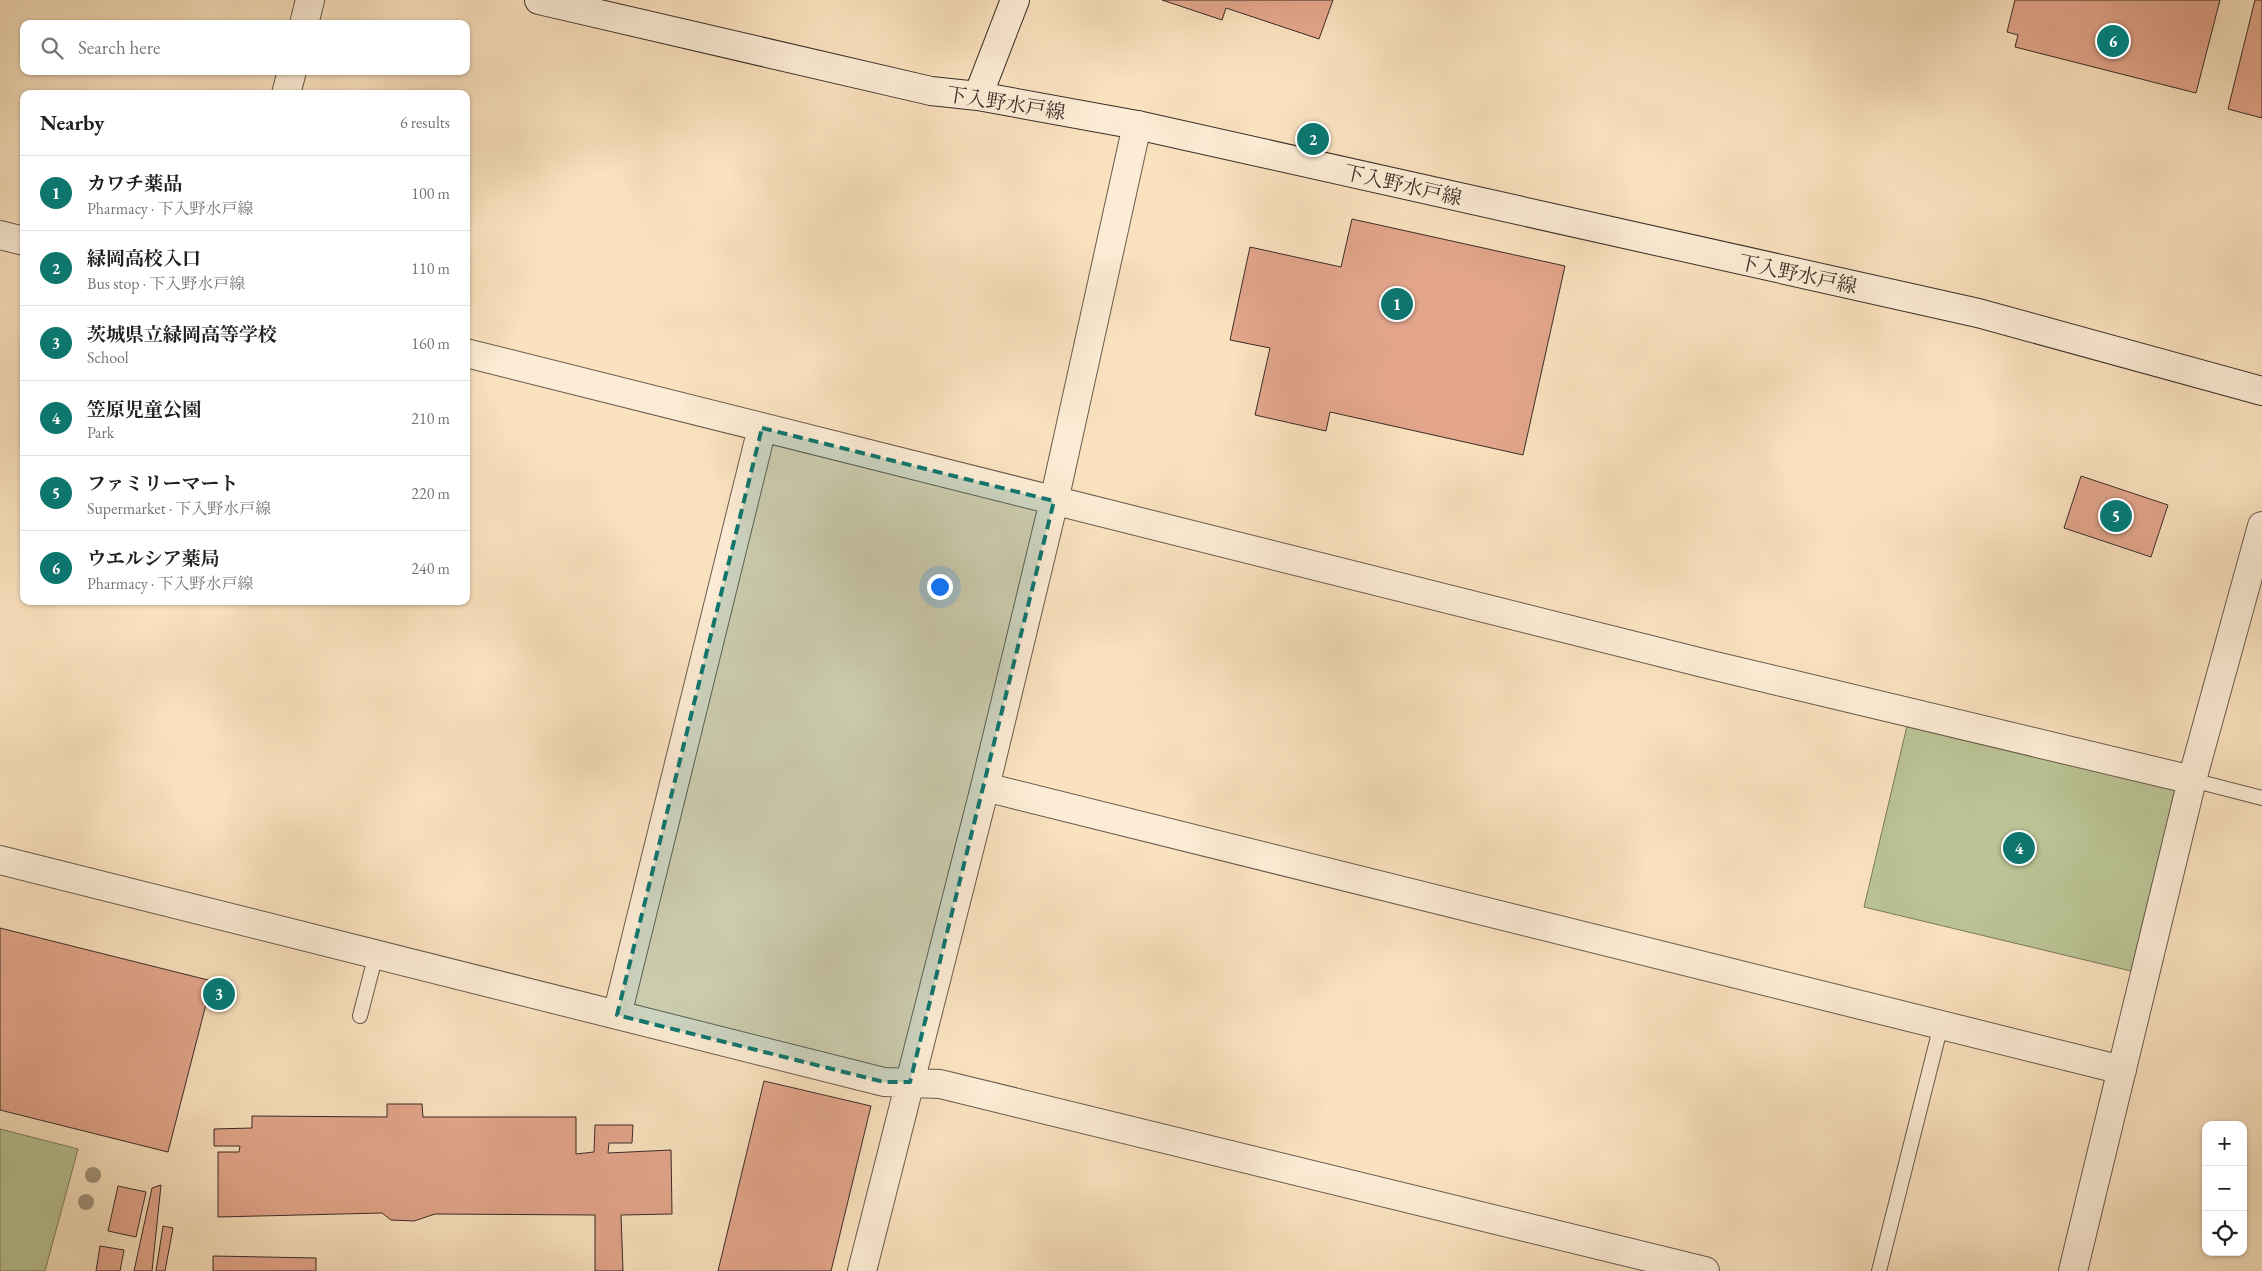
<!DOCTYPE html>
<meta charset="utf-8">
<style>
:root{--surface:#fff;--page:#f6f6f6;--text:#202124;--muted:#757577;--line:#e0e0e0;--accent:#0f766e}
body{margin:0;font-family:"EB Garamond","Noto Serif JP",serif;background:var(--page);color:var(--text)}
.controls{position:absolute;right:15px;bottom:15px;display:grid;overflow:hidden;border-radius:10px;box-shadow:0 1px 4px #0004}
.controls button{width:45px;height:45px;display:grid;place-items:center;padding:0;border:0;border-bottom:1px solid var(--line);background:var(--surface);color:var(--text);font:25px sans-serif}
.you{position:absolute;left:939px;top:586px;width:18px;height:18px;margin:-12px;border:4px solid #fff;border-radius:50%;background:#1a73e8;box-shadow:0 0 0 8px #1a73e833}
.badge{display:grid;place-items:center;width:32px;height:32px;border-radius:50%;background:var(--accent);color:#fff;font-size:16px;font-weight:700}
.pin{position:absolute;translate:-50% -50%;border:2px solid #fff;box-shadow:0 1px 5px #0006}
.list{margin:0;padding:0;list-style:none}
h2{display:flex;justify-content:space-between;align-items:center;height:65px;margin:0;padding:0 20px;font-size:21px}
h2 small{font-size:16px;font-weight:400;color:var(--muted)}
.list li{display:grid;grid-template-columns:32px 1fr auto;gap:15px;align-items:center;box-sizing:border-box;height:75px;padding:0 20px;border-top:1px solid var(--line)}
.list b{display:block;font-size:19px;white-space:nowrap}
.list p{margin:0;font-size:16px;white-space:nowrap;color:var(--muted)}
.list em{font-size:16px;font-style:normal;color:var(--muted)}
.icon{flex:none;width:28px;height:28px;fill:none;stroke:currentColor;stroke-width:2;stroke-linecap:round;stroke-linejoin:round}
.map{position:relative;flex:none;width:2262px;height:1271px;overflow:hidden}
.search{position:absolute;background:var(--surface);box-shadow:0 1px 4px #0004;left:20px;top:20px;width:450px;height:55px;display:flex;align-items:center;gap:12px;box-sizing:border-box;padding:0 18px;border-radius:10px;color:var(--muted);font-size:19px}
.panel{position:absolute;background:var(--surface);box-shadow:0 1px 4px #0004;left:20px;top:90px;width:450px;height:515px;border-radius:10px}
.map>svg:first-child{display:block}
</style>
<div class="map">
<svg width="2262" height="1271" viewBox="0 0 2262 1271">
<rect width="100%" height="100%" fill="#fae2bf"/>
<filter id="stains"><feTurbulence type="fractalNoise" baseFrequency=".004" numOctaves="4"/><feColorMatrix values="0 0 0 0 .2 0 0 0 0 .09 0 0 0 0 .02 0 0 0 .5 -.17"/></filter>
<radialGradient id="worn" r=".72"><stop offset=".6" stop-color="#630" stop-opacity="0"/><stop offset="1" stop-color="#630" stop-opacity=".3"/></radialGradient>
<path fill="#bac495" stroke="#7a785e" d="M 1907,726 L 2175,790 L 2131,971 L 1864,907 Z
M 0,1129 L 78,1149 L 45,1271 L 0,1271 Z"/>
<path fill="#e3a68c" stroke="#3a2d28" d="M 1162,0 L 1333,0 L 1319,39 L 1226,8 L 1222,20 Z
M 2015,0 L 2220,0 L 2196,93 L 2015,47 L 2018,35 L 2007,32 Z
M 2255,0 L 2262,0 L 2262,118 L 2228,109 Z
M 1352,219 L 1565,266 L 1523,455 L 1330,412 L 1326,431 L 1255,415 L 1270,348 L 1230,340 L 1250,247 L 1341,267 Z
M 2081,476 L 2168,505 L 2151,557 L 2064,528 Z
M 0,928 L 212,981 L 168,1152 L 0,1110 Z
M 764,1081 L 871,1106 L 831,1271 L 718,1271 Z
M 387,1104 L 422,1104 L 423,1117 L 576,1117 L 576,1154 L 594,1152 L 595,1125 L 633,1125 L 632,1143 L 609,1143 L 608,1153 L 671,1150 L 672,1214 L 621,1215 L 623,1271 L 595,1271 L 595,1215 L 435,1214 L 414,1221 L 391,1220 L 382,1213 L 218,1217 L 218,1152 L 239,1152 L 240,1146 L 214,1146 L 214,1129 L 252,1128 L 252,1116 L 387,1117 Z
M 161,1185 L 152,1271 L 134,1271 L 152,1188 Z
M 118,1186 L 146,1192 L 136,1237 L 108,1231 Z
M 163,1226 L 173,1228 L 165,1271 L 156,1271 Z
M 100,1246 L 124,1250 L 120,1271 L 96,1271 Z
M 213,1256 L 316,1258 L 316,1271 L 213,1271 Z"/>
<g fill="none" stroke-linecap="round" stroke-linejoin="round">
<defs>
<path id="lane" d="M 2192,780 L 2262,798
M 360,1016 L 376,954
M 1879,1271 L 1941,1025"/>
<path id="street" d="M 304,24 L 310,0
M 286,94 L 292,71
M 0,235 L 24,241
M 466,353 L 1711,665 L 2192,780
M 985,787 L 2122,1070
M 0,860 L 884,1082 L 940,1084 L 1705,1271
M 617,1015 L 762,428
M 862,1271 L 985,787 L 1054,501 L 1137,125
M 2073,1271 L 2192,780 L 2262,526"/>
<path id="secondary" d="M 539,0 L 931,91 L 978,96 L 1137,125 L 1978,313 L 2262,391
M 978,96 L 1015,0"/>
</defs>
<use href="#lane" stroke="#6a5a4e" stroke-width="16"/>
<use href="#street" stroke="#6a5a4e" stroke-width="30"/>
<use href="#secondary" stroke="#3a2d28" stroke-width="30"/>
<use href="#lane" stroke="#fcecd5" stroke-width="14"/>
<use href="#street" stroke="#fcecd5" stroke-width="28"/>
<use href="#secondary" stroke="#fcecd5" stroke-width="28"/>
</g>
<g fill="#a2937b">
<circle cx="93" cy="1175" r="8"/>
<circle cx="86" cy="1202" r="8"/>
</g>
<path fill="#0f766e" fill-opacity="0.2" stroke="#0f766e" stroke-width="4" stroke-dasharray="10 6" stroke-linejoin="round" d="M 762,428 L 1054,501 L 910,1082 L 884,1082 L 617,1015 Z"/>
<g text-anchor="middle" stroke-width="4.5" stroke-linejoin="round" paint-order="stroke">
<g font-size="20" fill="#3a2d28" stroke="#fcecd5">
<text transform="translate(1006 103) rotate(9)" y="7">下入野水戸線</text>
<text transform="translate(1403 185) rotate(13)" y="7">下入野水戸線</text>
<text transform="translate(1798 274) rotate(12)" y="7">下入野水戸線</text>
</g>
</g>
<rect width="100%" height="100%" filter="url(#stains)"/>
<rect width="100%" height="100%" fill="url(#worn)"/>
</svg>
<div class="controls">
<button>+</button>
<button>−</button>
<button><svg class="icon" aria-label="locate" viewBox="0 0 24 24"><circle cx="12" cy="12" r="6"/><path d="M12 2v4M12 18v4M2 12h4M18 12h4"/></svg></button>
</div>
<div class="you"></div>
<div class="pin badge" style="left:1397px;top:304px">1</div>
<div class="pin badge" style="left:1313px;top:139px">2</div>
<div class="pin badge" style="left:219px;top:994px">3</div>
<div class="pin badge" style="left:2019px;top:848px">4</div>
<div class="pin badge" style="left:2116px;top:516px">5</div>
<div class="pin badge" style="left:2113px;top:41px">6</div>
<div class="search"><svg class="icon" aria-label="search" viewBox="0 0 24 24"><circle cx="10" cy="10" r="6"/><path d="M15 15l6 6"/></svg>Search here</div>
<section class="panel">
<h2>Nearby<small>6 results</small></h2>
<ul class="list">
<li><span class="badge">1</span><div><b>カワチ薬品</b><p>Pharmacy · 下入野水戸線</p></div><em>100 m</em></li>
<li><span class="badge">2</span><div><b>緑岡高校入口</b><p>Bus stop · 下入野水戸線</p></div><em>110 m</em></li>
<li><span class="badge">3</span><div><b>茨城県立緑岡高等学校</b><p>School</p></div><em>160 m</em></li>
<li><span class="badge">4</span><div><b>笠原児童公園</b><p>Park</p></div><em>210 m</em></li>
<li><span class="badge">5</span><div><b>ファミリーマート</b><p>Supermarket · 下入野水戸線</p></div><em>220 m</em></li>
<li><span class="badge">6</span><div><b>ウエルシア薬局</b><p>Pharmacy · 下入野水戸線</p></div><em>240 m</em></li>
</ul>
</section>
</div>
